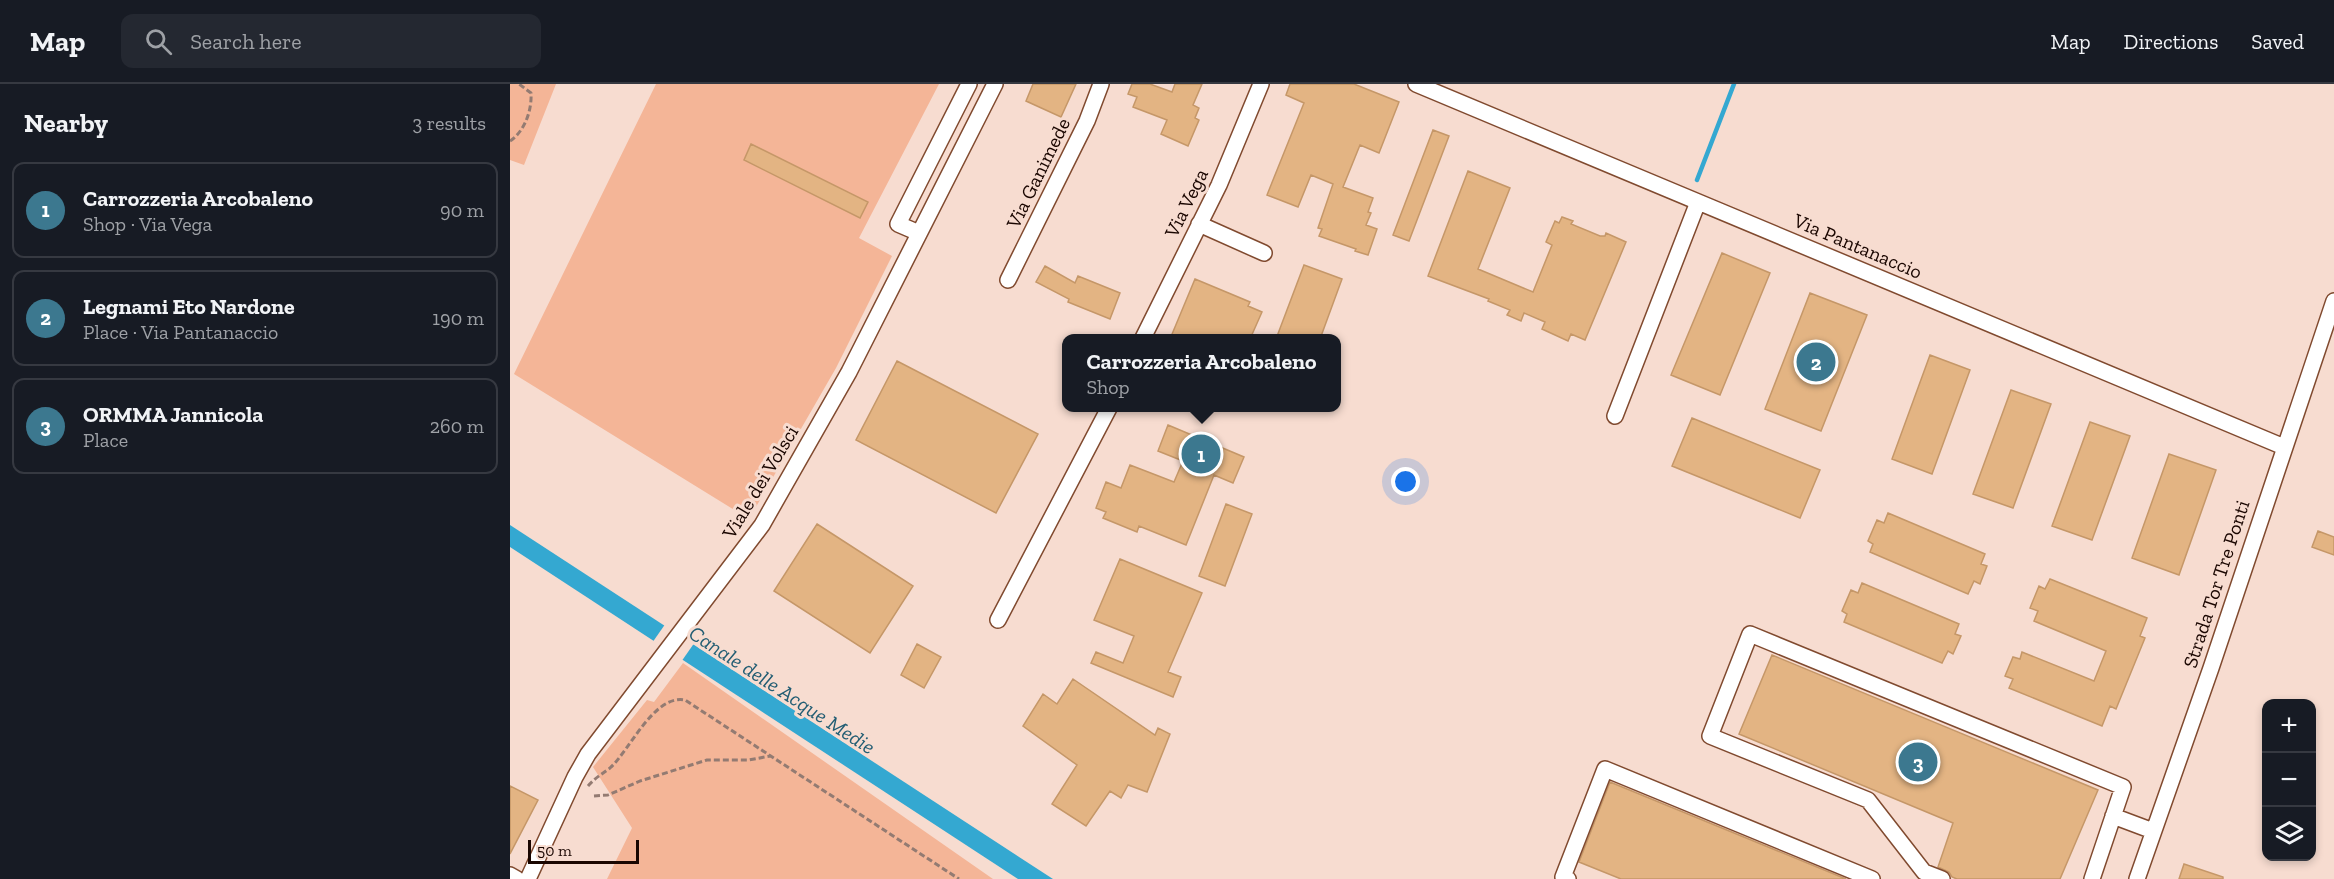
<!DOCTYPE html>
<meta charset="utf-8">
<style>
:root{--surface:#171b24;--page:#242831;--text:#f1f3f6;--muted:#9ea1a6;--line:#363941;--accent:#3c788f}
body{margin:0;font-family:"Zilla Slab",serif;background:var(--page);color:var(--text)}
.controls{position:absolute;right:18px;bottom:18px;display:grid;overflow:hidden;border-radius:12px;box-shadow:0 3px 9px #0003}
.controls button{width:54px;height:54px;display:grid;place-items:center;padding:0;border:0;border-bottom:2px solid var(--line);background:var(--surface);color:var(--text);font:30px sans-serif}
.scale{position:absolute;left:18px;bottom:15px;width:111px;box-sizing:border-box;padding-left:6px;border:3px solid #1a0600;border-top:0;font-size:16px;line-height:21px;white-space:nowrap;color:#1a0600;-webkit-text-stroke:4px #f7dcd0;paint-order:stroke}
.you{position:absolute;left:896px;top:398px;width:21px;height:21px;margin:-15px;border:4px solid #fff;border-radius:50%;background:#1a73e8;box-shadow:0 0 0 9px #1a73e833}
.badge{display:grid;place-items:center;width:39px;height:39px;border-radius:50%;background:var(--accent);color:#fff;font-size:20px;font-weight:700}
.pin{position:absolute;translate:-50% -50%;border:3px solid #fff;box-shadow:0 2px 6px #0006}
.popup{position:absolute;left:552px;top:250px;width:279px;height:78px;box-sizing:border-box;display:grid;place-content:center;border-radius:12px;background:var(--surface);filter:drop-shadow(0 2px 4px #0005);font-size:20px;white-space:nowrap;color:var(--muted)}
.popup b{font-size:22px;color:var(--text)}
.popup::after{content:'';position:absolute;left:50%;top:100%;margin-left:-12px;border:12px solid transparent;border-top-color:var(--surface)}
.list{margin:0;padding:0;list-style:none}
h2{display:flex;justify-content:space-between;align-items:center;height:78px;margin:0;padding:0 24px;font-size:26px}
h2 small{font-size:20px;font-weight:400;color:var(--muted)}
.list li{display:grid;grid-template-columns:39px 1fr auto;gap:18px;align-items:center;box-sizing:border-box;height:96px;margin:0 12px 12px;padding:0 12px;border:2px solid var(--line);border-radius:12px}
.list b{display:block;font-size:22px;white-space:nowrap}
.list p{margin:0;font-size:20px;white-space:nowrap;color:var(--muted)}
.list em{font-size:20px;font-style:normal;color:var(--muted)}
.icon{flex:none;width:33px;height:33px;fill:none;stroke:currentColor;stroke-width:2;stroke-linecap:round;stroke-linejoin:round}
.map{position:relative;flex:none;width:1824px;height:795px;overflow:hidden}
header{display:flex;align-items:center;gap:36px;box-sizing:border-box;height:84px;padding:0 30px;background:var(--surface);border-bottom:2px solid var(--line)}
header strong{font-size:28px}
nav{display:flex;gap:33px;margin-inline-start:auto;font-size:21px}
.search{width:420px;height:54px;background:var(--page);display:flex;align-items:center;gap:15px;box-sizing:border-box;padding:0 21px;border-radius:12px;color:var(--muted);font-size:22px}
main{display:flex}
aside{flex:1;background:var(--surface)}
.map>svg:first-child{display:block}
</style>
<header>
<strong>Map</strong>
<div class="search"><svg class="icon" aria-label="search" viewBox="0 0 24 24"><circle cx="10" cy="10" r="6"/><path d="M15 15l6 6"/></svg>Search here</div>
<nav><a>Map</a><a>Directions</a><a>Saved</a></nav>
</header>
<main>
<aside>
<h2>Nearby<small>3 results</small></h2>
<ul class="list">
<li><span class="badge">1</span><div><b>Carrozzeria Arcobaleno</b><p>Shop · Via Vega</p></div><em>90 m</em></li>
<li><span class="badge">2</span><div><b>Legnami Eto Nardone</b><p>Place · Via Pantanaccio</p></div><em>190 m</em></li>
<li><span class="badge">3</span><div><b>ORMMA Jannicola</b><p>Place</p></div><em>260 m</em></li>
</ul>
</aside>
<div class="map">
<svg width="1824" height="795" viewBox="0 0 1824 795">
<rect width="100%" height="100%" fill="#f7dcd0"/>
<path fill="#f4b597" d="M 0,0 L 46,0 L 14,81 L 0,76 Z
M 146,0 L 429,0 L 349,154 L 382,172 L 326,284 L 239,435 L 4,290 Z
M 173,579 L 483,795 L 97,795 L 122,744 L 83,683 L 137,616 L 144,618 Z"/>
<path fill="#34a8d1" d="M 0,441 L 543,795 L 508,795 L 0,463 Z"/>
<path fill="#f7dcd0" d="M 156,539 L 185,558 L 171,578 L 142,559 Z"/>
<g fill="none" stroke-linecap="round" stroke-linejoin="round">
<path stroke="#34a8d1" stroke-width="4.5" d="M 1187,96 L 1224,0"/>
</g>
<path fill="#e3b483" stroke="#c59768" stroke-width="1.5" d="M 523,0 L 566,0 L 551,33 L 516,17 Z
M 622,0 L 640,0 L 662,8 L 665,0 L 692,0 L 683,21 L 689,24 L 685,34 L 689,36 L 678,62 L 651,50 L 657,36 L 623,23 L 627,13 L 618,10 Z
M 780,0 L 844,0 L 889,18 L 869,69 L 850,61 L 833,103 L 863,114 L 858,128 L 861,129 L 856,141 L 867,145 L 858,171 L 845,167 L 846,165 L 809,152 L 812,145 L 808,144 L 823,100 L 801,91 L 788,123 L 757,111 L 794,19 L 776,11 Z
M 923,46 L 939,52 L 899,157 L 883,151 Z
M 241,60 L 358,118 L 350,134 L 234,76 Z
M 958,87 L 1000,104 L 968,185 L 1023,208 L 1042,161 L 1036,158 L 1045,137 L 1049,139 L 1052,133 L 1063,137 L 1061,140 L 1090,152 L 1095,152 L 1096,149 L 1116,158 L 1075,256 L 1061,250 L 1058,257 L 1032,245 L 1035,238 L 1014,229 L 1011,237 L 997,231 L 1000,226 L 978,217 L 979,215 L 918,192 Z
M 1212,169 L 1260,189 L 1210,311 L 1161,291 Z
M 794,181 L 832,195 L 810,255 L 766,255 Z
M 535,182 L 565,199 L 568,192 L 610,209 L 600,235 L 558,218 L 559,215 L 526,198 Z
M 685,195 L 740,218 L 738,222 L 752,228 L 740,255 L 660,255 Z
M 1300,209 L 1357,231 L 1311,347 L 1255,325 Z
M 1420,271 L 1460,286 L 1422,390 L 1382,375 Z
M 387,277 L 528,350 L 486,429 L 346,356 Z
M 1501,306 L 1541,320 L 1503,424 L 1463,410 Z
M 1182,334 L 1310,386 L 1290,434 L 1162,382 Z
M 1580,338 L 1620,352 L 1582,456 L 1542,442 Z
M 658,341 L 734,373 L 723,399 L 704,391 L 676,461 L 629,442 L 627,448 L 593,434 L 596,428 L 586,424 L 596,398 L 611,404 L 620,381 L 664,398 L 673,377 L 648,367 Z
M 1659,370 L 1706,386 L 1669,491 L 1622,474 Z
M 716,420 L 742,430 L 715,502 L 689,492 Z
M 1378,429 L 1475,470 L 1471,480 L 1477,482 L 1470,500 L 1464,497 L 1458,510 L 1360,468 L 1363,460 L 1358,457 L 1367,436 L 1374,439 Z
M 307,440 L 403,502 L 360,569 L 264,507 Z
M 1808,447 L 1824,453 L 1824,471 L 1802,463 Z
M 610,475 L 692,509 L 658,588 L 671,593 L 663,613 L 581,579 L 586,568 L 613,579 L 624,552 L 584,536 Z
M 1540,495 L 1637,534 L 1630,552 L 1635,554 L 1606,625 L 1600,622 L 1592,642 L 1499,604 L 1503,595 L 1495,592 L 1503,573 L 1510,575 L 1512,568 L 1584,597 L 1596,567 L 1524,537 L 1528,527 L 1520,524 L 1529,502 L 1535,505 Z
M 1352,499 L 1449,540 L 1445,550 L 1451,552 L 1443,570 L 1438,567 L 1432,579 L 1334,538 L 1337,530 L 1332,527 L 1341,506 L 1348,509 Z
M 407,560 L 431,573 L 414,604 L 391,591 Z
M 1262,571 L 1588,706 L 1550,795 L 1447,795 L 1442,793 L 1439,788 L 1428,783 L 1443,739 L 1229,650 Z
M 563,595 L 645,651 L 648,644 L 660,650 L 637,708 L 618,701 L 611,714 L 600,707 L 576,742 L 542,720 L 567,681 L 513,642 L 533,610 L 547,620 Z
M 1100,698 L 1336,795 L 1111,795 L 1069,778 Z
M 0,702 L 28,716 L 0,770 Z
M 1674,780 L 1713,793 L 1713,795 L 1669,795 Z"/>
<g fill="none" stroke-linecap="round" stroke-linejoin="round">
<defs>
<path id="minor" d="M 906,0 L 1774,363
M 689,140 L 754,169
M 409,149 L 388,140 L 459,0
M 498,196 L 577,37 L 591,0
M 633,254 L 709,101 L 751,0
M 1105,332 L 1188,118
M 488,536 L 599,324
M 1603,732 L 1643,747
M 0,791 L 7,795
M 18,795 L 65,693 L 78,670 L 252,441 L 339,288 L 485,0
M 1058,795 L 1053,793 L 1095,685 L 1362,795
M 1432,795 L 1414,788 L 1358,716 L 1200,652 L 1240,550 L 1613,703 L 1582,795
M 1627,795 L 1701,584 L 1824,217"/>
</defs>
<use href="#minor" stroke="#804a2f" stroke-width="18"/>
<path stroke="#937b72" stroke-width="3" stroke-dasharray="6 3" stroke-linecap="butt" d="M 0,57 C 15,47 22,26 21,9 L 9,0
M 78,702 C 85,694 92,690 100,684 C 120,666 144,610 175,616 L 449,795
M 84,712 L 98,711 L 130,697 L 197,676 L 239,676 L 260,672"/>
<use href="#minor" stroke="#fff" stroke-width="15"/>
</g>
<g text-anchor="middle" stroke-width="6" stroke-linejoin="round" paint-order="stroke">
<g font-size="20" fill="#1a0600" stroke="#f7dcd0">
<text transform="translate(528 89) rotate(-64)" y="7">Via Ganimede</text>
<text transform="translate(676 119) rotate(-64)" y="7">Via Vega</text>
<text transform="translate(1348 162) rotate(23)" y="7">Via Pantanaccio</text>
<text transform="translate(250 398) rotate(-59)" y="7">Viale dei Volsci</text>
<text transform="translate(1706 500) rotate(-72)" y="7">Strada Tor Tre Ponti</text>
</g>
<g font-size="21" font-style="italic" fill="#225d73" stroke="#f7dcd0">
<text transform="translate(272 606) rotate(33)" y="7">Canale delle Acque Medie</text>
</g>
</g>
</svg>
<div class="controls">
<button>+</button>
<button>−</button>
<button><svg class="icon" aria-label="layers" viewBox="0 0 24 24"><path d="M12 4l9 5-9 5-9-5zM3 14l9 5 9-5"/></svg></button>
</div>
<div class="scale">50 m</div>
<div class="you"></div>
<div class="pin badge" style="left:691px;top:370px">1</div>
<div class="popup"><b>Carrozzeria Arcobaleno</b>Shop</div>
<div class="pin badge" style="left:1306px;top:278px">2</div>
<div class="pin badge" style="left:1408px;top:678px">3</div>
</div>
</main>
